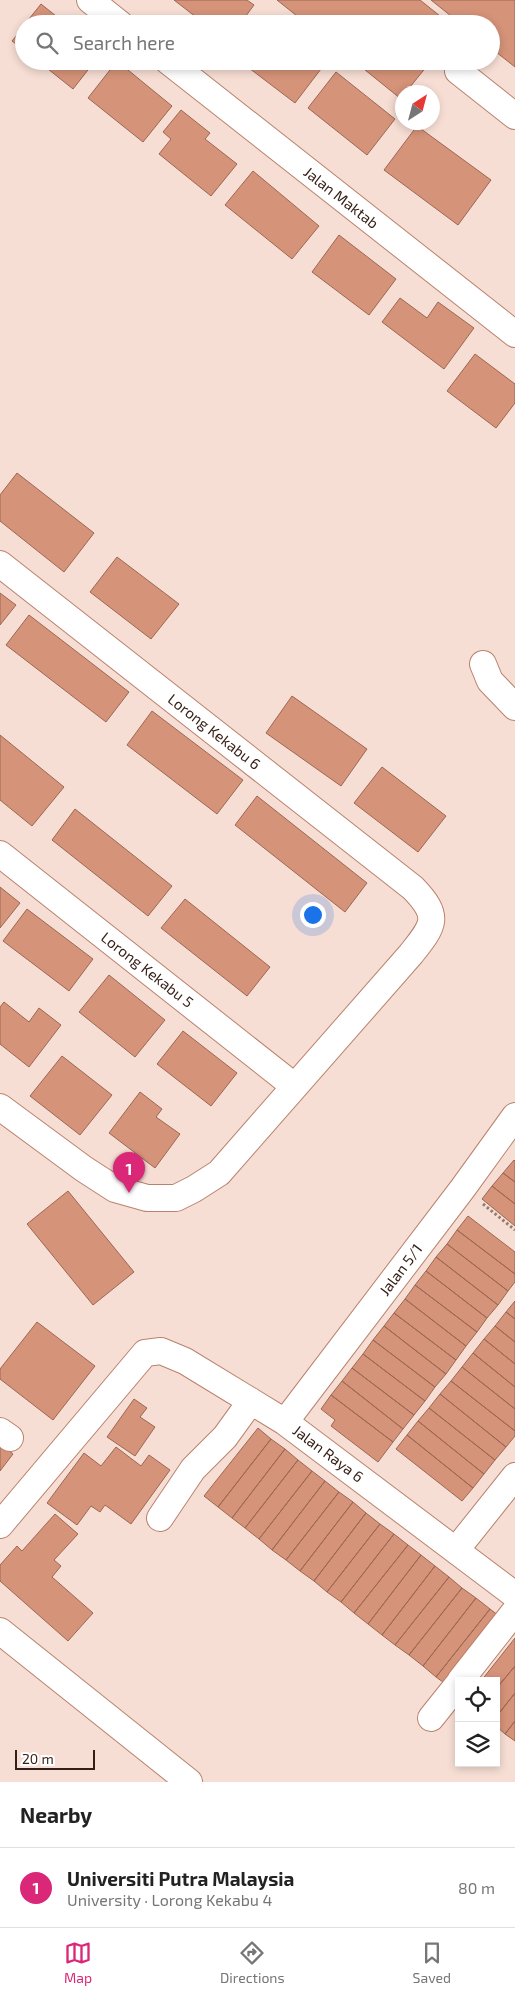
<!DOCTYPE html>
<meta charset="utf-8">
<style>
:root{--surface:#fff;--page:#f2f2f2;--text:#222;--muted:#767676;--line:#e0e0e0;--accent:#db2777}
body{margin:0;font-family:"Exo 2",sans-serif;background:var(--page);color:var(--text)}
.controls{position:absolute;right:15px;bottom:15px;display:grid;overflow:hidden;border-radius:0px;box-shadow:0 2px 8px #0003}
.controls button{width:45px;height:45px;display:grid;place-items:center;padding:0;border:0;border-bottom:1px solid var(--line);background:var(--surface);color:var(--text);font:25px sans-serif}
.compass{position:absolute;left:395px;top:85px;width:45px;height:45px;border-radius:50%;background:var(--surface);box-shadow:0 2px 8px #0003;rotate:36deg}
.scale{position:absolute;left:15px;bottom:12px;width:80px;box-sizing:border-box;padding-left:5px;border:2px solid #341e15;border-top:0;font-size:14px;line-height:18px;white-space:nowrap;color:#341e15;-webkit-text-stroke:4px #fff;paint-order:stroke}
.you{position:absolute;left:312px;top:914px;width:18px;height:18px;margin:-12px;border:4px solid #fff;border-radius:50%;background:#1a73e8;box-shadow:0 0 0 8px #1a73e833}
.badge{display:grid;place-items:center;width:32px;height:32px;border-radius:50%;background:var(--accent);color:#fff;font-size:16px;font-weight:700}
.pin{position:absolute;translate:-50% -41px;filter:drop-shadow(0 1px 2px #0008)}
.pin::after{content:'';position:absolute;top:26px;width:18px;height:15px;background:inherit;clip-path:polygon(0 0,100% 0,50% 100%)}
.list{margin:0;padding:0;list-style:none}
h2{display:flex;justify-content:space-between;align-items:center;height:65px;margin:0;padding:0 20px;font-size:21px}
h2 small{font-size:16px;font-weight:400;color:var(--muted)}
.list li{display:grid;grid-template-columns:32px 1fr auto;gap:15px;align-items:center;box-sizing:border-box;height:80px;padding:0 20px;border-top:1px solid var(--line)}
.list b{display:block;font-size:19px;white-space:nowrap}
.list p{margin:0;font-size:16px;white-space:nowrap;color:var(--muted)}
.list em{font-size:16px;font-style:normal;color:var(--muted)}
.icon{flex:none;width:28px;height:28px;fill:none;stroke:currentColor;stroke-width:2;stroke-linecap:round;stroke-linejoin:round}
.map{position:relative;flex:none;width:515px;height:1782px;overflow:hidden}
.search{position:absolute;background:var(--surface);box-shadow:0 2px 8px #0003;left:15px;right:15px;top:15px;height:55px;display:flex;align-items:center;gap:12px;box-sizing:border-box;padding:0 18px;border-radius:28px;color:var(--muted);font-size:19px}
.sheet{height:145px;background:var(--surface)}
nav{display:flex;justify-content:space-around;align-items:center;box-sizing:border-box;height:70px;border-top:1px solid var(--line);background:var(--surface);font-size:14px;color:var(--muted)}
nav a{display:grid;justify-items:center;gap:2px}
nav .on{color:var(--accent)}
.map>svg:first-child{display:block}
</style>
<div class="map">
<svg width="515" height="1782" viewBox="0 0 515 1782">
<rect width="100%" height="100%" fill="#f7ded4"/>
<path fill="#d59379" stroke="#9d6752" d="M 174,0 L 247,0 L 254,5 L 240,24 L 205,24 Z
M 277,0 L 420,0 L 450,24 L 307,24 Z
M 431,0 L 515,0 L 515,67 L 491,48 L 491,24 L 461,24 Z
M 41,4 L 66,24 L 25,24 Z
M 24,26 L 24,50 L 12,41 Z
M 38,61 L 95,61 L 73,89 Z
M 117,61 L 172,106 L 143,142 L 88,98 Z
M 248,61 L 319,61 L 324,65 L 295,103 L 245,65 Z
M 354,61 L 431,61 L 406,92 L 402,92 L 401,99 Z
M 336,72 L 395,119 L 367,155 L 308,108 Z
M 181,110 L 210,133 L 205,139 L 237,164 L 211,196 L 159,154 L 171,139 L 163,132 Z
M 417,126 L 491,180 L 458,225 L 384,170 Z
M 253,171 L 319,226 L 292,259 L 225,205 Z
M 339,235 L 396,279 L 369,315 L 312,272 Z
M 400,298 L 427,318 L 438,302 L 474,328 L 444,369 L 382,322 Z
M 475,354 L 515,384 L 515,403 L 496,428 L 447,391 Z
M 17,473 L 94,533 L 64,572 L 0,521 L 0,495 Z
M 117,557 L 179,604 L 151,639 L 90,592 Z
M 0,593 L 16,605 L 0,625 Z
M 29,615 L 129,692 L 106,722 L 6,645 Z
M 292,696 L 367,749 L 341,786 L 266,733 Z
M 152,711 L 243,780 L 217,814 L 127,745 Z
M 0,735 L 64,787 L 32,826 L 0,800 Z
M 382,767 L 446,816 L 418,852 L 354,803 Z
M 257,796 L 367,883 L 345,912 L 235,825 Z
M 75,809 L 172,886 L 148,916 L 52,840 Z
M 0,887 L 20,903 L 0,928 Z
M 185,899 L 270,967 L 247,996 L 161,928 Z
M 27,909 L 93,959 L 69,991 L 3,941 Z
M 109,975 L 165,1020 L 135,1057 L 79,1012 Z
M 4,1002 L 29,1022 L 39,1008 L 61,1025 L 29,1067 L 0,1044 L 0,1007 Z
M 183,1031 L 237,1073 L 211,1106 L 157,1064 Z
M 62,1056 L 112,1095 L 80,1135 L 30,1096 Z
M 140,1092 L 162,1109 L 156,1117 L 180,1134 L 155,1168 L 109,1133 Z
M 514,1160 L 515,1161 L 515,1182 L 503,1173 Z
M 503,1173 L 515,1182 L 515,1204 L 492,1186 Z
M 492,1186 L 515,1204 L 515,1226 L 482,1199 Z
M 68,1191 L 134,1272 L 93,1305 L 27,1224 Z
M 468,1216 L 515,1252 L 515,1274 L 457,1230 Z
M 457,1230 L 515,1274 L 515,1282 L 508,1291 L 447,1244 Z
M 447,1244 L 508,1291 L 498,1305 L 436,1257 Z
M 436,1257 L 498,1305 L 487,1318 L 426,1271 Z
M 426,1271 L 487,1318 L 477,1332 L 415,1285 Z
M 415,1285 L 477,1332 L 466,1346 L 405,1299 Z
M 405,1299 L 466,1346 L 456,1360 L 394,1313 Z
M 515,1301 L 515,1319 L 506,1312 Z
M 506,1312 L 515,1319 L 515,1342 L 495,1326 Z
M 394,1313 L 456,1360 L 446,1374 L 384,1326 Z
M 37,1322 L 95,1366 L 53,1420 L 0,1379 L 0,1369 Z
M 384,1326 L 446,1374 L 435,1387 L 373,1340 Z
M 495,1326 L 515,1342 L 515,1364 L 484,1339 Z
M 484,1339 L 515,1364 L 515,1387 L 473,1353 Z
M 373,1340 L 435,1387 L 425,1401 L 363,1354 Z
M 473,1353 L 515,1387 L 515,1409 L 462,1367 Z
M 363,1354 L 425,1401 L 414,1415 L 352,1368 Z
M 462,1367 L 515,1409 L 515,1431 L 451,1381 Z
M 352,1368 L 414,1415 L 403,1429 L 342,1381 Z
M 342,1381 L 403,1429 L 393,1442 L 331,1395 Z
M 451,1381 L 515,1431 L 515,1436 L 506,1447 L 440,1394 Z
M 440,1394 L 506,1447 L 495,1460 L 429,1408 Z
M 331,1395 L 393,1442 L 378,1462 L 331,1426 L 335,1420 L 321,1409 Z
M 134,1399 L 147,1408 L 140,1417 L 155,1427 L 135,1456 L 107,1437 Z
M 429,1408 L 495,1460 L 484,1474 L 418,1421 Z
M 418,1421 L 484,1474 L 473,1488 L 407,1435 Z
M 258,1428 L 271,1439 L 218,1507 L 204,1496 Z
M 407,1435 L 473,1488 L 462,1501 L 396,1449 Z
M 271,1439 L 285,1449 L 232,1518 L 218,1507 Z
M 0,1444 L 13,1454 L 0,1471 Z
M 116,1447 L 141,1466 L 149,1455 L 170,1470 L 131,1524 L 105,1505 L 100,1512 L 91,1506 L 77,1525 L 47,1503 L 84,1453 L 101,1466 Z
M 285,1449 L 298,1460 L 245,1528 L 232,1518 Z
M 298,1460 L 312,1471 L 259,1539 L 245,1528 Z
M 312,1471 L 325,1481 L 272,1550 L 259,1539 Z
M 325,1481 L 339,1492 L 286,1560 L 272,1550 Z
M 339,1492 L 353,1502 L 300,1571 L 286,1560 Z
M 353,1502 L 366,1513 L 314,1581 L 300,1571 Z
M 366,1513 L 380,1524 L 327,1592 L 314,1581 Z
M 55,1514 L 78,1534 L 54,1560 L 61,1566 L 52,1577 L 93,1613 L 68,1641 L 0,1581 L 0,1565 L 17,1546 L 22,1551 Z
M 380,1524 L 394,1534 L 341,1602 L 327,1592 Z
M 394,1534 L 408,1545 L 354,1613 L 341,1602 Z
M 408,1545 L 421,1555 L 368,1624 L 354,1613 Z
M 421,1555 L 435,1566 L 382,1635 L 368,1624 Z
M 435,1566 L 449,1577 L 395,1645 L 382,1635 Z
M 449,1577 L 462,1588 L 409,1655 L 395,1645 Z
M 462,1588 L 476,1598 L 423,1666 L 409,1655 Z
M 476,1598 L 490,1609 L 436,1677 L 423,1666 Z
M 490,1609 L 503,1619 L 450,1687 L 436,1677 Z
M 515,1638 L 515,1666 L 496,1689 L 496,1681 L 481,1681 Z
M 515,1666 L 515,1693 L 496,1717 L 496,1689 Z
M 515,1693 L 515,1721 L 505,1734 L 496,1726 L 496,1717 Z
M 515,1721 L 515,1741 L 505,1734 Z"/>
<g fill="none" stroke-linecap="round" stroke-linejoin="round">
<defs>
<path id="minor" d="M 90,0 L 120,24
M 168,61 L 515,334
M 458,71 L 515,116
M 0,564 L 413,888 C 441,917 434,925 411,954 L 219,1173 L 194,1189 L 176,1198 L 147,1198 L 115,1189 L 84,1169 L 0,1107
M 483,664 L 490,681 L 515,707
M 0,854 L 294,1086
M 285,1422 L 463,1188 L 515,1116
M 0,1431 L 10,1438
M 160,1518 L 193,1469 L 225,1437 L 251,1401
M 0,1525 L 145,1353 L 161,1351 L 185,1361 L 285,1422 L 515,1595
M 456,1550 L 515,1476
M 0,1631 L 189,1782
M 460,1681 L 515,1611
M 431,1718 L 459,1683"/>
</defs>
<use href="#minor" stroke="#ba826c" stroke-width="28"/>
<path stroke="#937c72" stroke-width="3" stroke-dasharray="2.5 2.5" stroke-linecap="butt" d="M 483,1204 L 515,1230"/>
<use href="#minor" stroke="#fff" stroke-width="26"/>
</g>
<g text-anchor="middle" stroke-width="4" stroke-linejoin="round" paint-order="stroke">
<g font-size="15" fill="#341e15" stroke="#fff">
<text transform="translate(341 198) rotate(38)" y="5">Jalan Maktab</text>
<text transform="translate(214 732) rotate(38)" y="5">Lorong Kekabu 6</text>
<text transform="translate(147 970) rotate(38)" y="5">Lorong Kekabu 5</text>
<text transform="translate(401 1270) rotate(-53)" y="5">Jalan 5/1</text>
<text transform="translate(328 1454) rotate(37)" y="5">Jalan Raya 6</text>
</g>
</g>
</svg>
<div class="controls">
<button><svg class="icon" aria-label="locate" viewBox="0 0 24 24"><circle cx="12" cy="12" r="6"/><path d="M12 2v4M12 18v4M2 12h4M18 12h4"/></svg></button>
<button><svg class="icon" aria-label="layers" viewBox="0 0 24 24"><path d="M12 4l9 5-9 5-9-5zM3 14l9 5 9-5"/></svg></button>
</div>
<svg class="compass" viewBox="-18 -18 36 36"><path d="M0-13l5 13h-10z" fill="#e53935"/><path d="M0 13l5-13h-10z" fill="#767676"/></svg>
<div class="scale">20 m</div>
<div class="you"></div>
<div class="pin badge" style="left:129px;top:1193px">1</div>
<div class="search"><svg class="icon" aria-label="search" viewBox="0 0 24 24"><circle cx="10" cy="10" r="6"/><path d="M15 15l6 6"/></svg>Search here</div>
</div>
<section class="sheet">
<h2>Nearby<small></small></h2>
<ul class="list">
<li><span class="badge">1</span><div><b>Universiti Putra Malaysia</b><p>University · Lorong Kekabu 4</p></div><em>80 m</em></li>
</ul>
</section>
<nav>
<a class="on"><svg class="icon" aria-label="map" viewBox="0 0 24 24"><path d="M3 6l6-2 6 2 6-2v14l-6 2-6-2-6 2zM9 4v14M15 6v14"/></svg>Map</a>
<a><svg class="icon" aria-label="directions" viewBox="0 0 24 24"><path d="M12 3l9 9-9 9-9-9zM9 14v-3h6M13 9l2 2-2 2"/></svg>Directions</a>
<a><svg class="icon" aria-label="saved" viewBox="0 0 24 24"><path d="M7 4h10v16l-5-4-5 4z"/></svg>Saved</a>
</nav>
